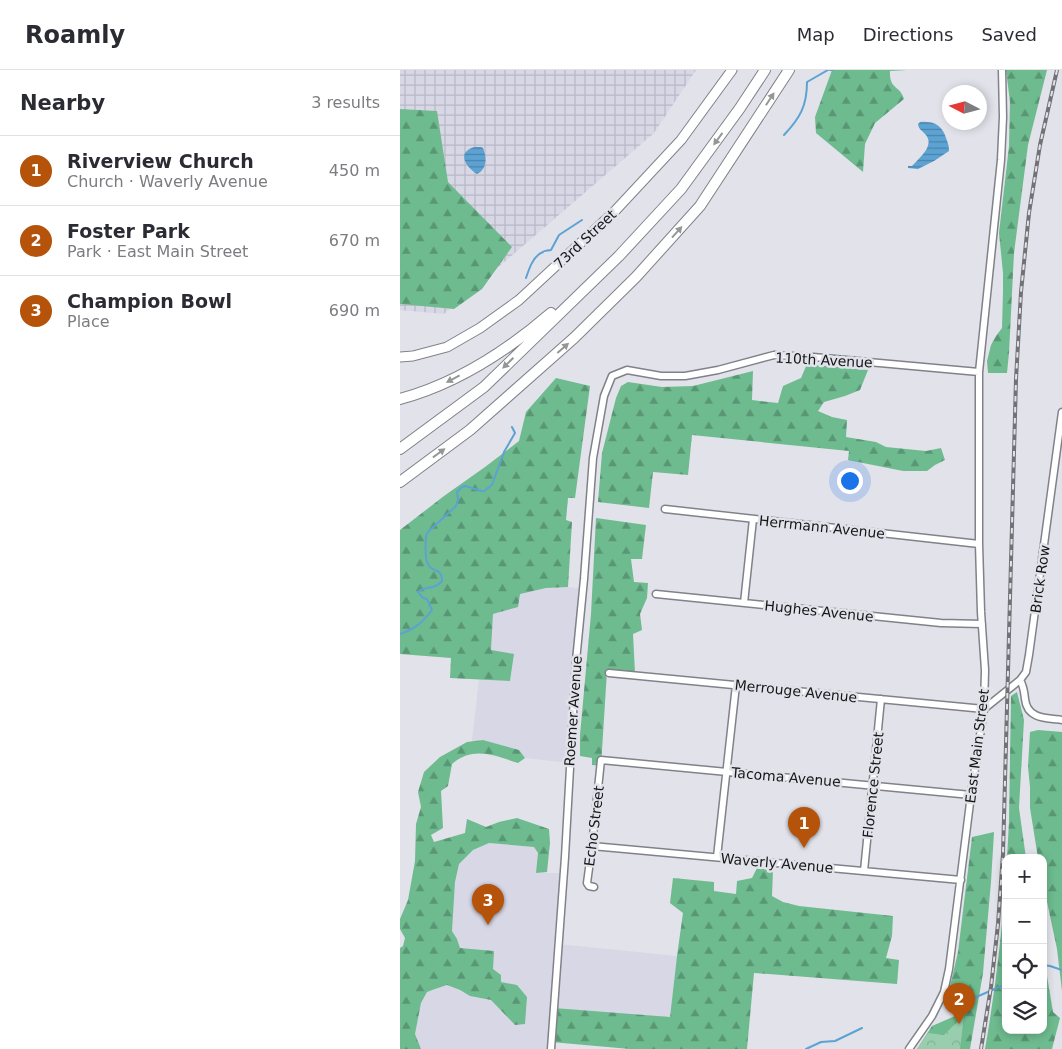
<!DOCTYPE html>
<meta charset="utf-8">
<style>
:root{--surface:#fff;--page:#f7f7f7;--text:#2b2b33;--muted:#7c7c81;--line:#e1e1e2;--accent:#b45309}
body{margin:0;font-family:"DejaVu Sans",sans-serif;background:var(--page);color:var(--text)}
.controls{position:absolute;right:15px;bottom:15px;display:grid;overflow:hidden;border-radius:10px;box-shadow:0 2px 8px #0003}
.controls button{width:45px;height:45px;display:grid;place-items:center;padding:0;border:0;border-bottom:1px solid var(--line);background:var(--surface);color:var(--text);font:25px sans-serif}
.compass{position:absolute;left:542px;top:15px;width:45px;height:45px;border-radius:50%;background:var(--surface);box-shadow:0 2px 8px #0003;rotate:276deg}
.you{position:absolute;left:449px;top:410px;width:18px;height:18px;margin:-12px;border:4px solid #fff;border-radius:50%;background:#1a73e8;box-shadow:0 0 0 8px #1a73e833}
.badge{display:grid;place-items:center;width:32px;height:32px;border-radius:50%;background:var(--accent);color:#fff;font-size:16px;font-weight:700}
.pin{position:absolute;translate:-50% -41px;filter:drop-shadow(0 1px 2px #0008)}
.pin::after{content:'';position:absolute;top:26px;width:18px;height:15px;background:inherit;clip-path:polygon(0 0,100% 0,50% 100%)}
.list{margin:0;padding:0;list-style:none}
h2{display:flex;justify-content:space-between;align-items:center;height:65px;margin:0;padding:0 20px;font-size:21px}
h2 small{font-size:16px;font-weight:400;color:var(--muted)}
.list li{display:grid;grid-template-columns:32px 1fr auto;gap:15px;align-items:center;box-sizing:border-box;height:70px;padding:0 20px;border-top:1px solid var(--line)}
.list b{display:block;font-size:19px;white-space:nowrap}
.list p{margin:0;font-size:16px;white-space:nowrap;color:var(--muted)}
.list em{font-size:16px;font-style:normal;color:var(--muted)}
.icon{flex:none;width:28px;height:28px;fill:none;stroke:currentColor;stroke-width:2;stroke-linecap:round;stroke-linejoin:round}
.map{position:relative;flex:none;width:662px;height:979px;overflow:hidden}
header{display:flex;align-items:center;gap:30px;box-sizing:border-box;height:70px;padding:0 25px;background:var(--surface);border-bottom:1px solid var(--line)}
header strong{font-size:24px}
nav{display:flex;gap:28px;margin-inline-start:auto;font-size:18px}
main{display:flex}
aside{flex:1;background:var(--surface)}
.map>svg:first-child{display:block}
</style>
<header>
<strong>Roamly</strong>
<nav><a>Map</a><a>Directions</a><a>Saved</a></nav>
</header>
<main>
<aside>
<h2>Nearby<small>3 results</small></h2>
<ul class="list">
<li><span class="badge">1</span><div><b>Riverview Church</b><p>Church · Waverly Avenue</p></div><em>450 m</em></li>
<li><span class="badge">2</span><div><b>Foster Park</b><p>Park · East Main Street</p></div><em>670 m</em></li>
<li><span class="badge">3</span><div><b>Champion Bowl</b><p>Place</p></div><em>690 m</em></li>
</ul>
</aside>
<div class="map">
<svg width="662" height="979" viewBox="0 0 662 979">
<defs>
<pattern id="industrial-grid" width="8" height="8" patternUnits="userSpaceOnUse" patternTransform="scale(1.25)"><rect width="8" height="8" fill="#d7d7e6"/><path d="M0 4h8M4 0v8" fill="none" stroke="#b8b8c5"/></pattern>
<pattern id="forest-firs" width="22" height="20" patternUnits="userSpaceOnUse" patternTransform="scale(1.25)"><rect width="22" height="20" fill="#6ebb8f"/><path d="M5 1l3.5 6h-7zM16 11l3.5 6h-7z" fill="#599774"/></pattern>
<pattern id="park-crowns" width="20" height="18" patternUnits="userSpaceOnUse" patternTransform="scale(1.25)"><rect width="20" height="18" fill="#98cead"/><path d="M2 6a3 3 0 1 1 6 0M12 15a3 3 0 1 1 6 0" fill="none" stroke="#82b094"/></pattern>
<pattern id="water-rules" width="6" height="5" patternUnits="userSpaceOnUse" patternTransform="scale(1.25)"><rect width="6" height="5" fill="#5ca2d2"/><path d="M0 2.5h6" fill="none" stroke="#4b83a9"/></pattern>
</defs>
<rect width="100%" height="100%" fill="#e2e2ea"/>
<path fill="#d7d7e6" d="M 168,517 L 183,519 L 170,693 L 125,688 L 119,680 L 83,670 L 72,671 L 79,609 L 110,611 L 114,585 L 91,580 L 93,544 L 118,537 L 119,524 L 146,518 Z
M 89,773 L 134,777 L 138,783 L 137,803 L 164,803 L 158,874 L 277,886 L 270,948 L 154,938 L 151,979 L 21,979 L 15,964 L 21,933 L 27,922 L 35,919 L 47,915 L 60,920 L 70,926 L 91,930 L 115,955 L 117,915 L 100,912 L 60,878 L 57,869 L 52,861 L 55,812 L 59,794 L 73,780 Z"/>
<path fill="url(#industrial-grid)" d="M 0,0 L 296,0 L 254,63 L 44,244 L 0,240 Z"/>
<path fill="url(#forest-firs)" d="M 432,0 L 507,0 L 490,1 C 489,20 500,15 504,29 L 475,53 L 465,74 L 463,102 L 416,63 L 415,47 Z
M 606,0 L 647,0 L 628,75 L 614,183 L 609,283 L 607,303 L 588,303 L 587,291 L 591,275 L 596,266 L 602,258 L 603,222 L 603,203 L 599,163 L 609,76 L 610,32 Z
M 0,39 L 37,41 L 48,112 L 112,177 L 82,219 L 54,239 L 0,234 Z
M 407,294 L 468,300 L 460,320 L 445,326 L 424,332 L 418,341 L 432,347 L 447,350 L 446,367 L 476,372 L 486,377 L 526,381 L 541,378 L 545,390 L 535,395 L 527,401 L 503,401 L 448,390 L 449,381 L 292,365 L 288,405 L 253,402 L 249,438 L 198,432 L 202,383 L 216,328 L 221,316 L 228,312 L 262,317 L 293,316 L 353,301 L 352,330 L 378,333 L 383,316 L 401,308 Z
M 156,308 L 190,316 L 175,428 L 168,428 L 166,450 L 172,452 L 168,517 L 146,518 L 120,524 L 118,537 L 93,544 L 91,580 L 114,584 L 110,611 L 50,608 L 51,588 L 0,584 L 0,460 L 44,426 L 85,397 L 119,371 L 126,342 Z
M 196,448 L 246,455 L 242,489 L 231,489 L 234,512 L 248,513 L 247,528 L 240,544 L 242,560 L 233,564 L 235,603 L 207,601 L 201,696 L 192,695 L 192,688 L 180,686 L 180,665 L 191,544 Z
M 617,622 L 624,650 L 619,738 L 626,788 L 607,788 L 609,751 L 611,626 Z
M 638,660 L 662,662 L 662,921 L 657,879 L 643,813 L 643,788 L 638,788 L 630,738 L 630,717 L 628,697 L 630,662 Z
M 83,670 L 119,680 L 125,688 L 118,693 C 94,685 73,676 52,694 L 48,716 L 41,721 L 43,758 L 31,765 L 34,772 L 65,763 L 67,749 L 86,757 L 99,752 L 117,748 L 149,759 L 150,773 L 147,802 L 136,803 L 138,783 L 134,777 L 89,773 L 73,780 L 59,794 L 55,812 L 52,861 L 57,869 L 60,878 L 94,881 L 93,899 L 101,905 L 101,912 L 117,915 L 127,927 L 125,954 L 115,955 L 91,930 L 70,926 L 60,920 L 47,915 L 35,919 L 27,922 L 21,933 L 15,964 L 21,979 L 0,979 L 0,878 L 3,876 L 5,868 L 0,859 L 0,849 L 8,830 L 15,791 L 16,754 L 21,737 L 18,722 L 24,702 L 40,687 L 67,672 Z
M 594,762 L 591,812 L 583,903 L 570,979 L 517,979 L 532,956 L 555,946 L 561,934 L 548,925 L 558,882 L 572,767 Z
M 357,798 L 373,800 L 372,826 L 383,832 L 399,836 L 493,846 L 492,866 L 486,888 L 499,890 L 497,914 L 354,903 L 347,979 L 230,979 L 151,972 L 154,938 L 270,947 L 277,886 L 283,843 L 270,833 L 273,808 L 314,812 L 314,821 L 336,824 L 337,811 L 352,808 Z
M 606,806 L 606,960 L 643,960 L 643,882 L 653,942 L 660,948 L 652,979 L 585,979 C 595,922 602,864 606,806 Z"/>
<path fill="url(#park-crowns)" d="M 564,945 L 560,979 L 517,979 L 528,963 L 544,965 Z"/>
<path fill="url(#water-rules)" d="M 520,52 C 534,51 542,55 546,68 C 548,73 549,76 549,81 L 534,91 L 518,99 L 508,98 L 508,96 L 512,96 C 519,88 536,75 525,64 C 521,59 519,60 518,54 Z
M 74,77 L 81,77 L 83,78 C 87,88 87,99 77,104 C 66,97 56,83 74,77 Z"/>
<g fill="none" stroke-linecap="round" stroke-linejoin="round">
<path stroke="#5ca2d2" stroke-width="2" d="M 430,0 L 433,0
M 384,65 C 400,48 407,36 407,12 L 428,0
M 126,208 C 129,199 133,186 143,182 C 143,181 151,180 151,180 L 159,165 L 182,150
M 0,564 C 15,559 23,552 32,540 L 27,529 L 23,528 L 18,522 C 26,515 33,521 42,511 C 42,496 32,504 28,494 C 24,487 26,474 26,466 L 27,463 L 56,436 L 58,429 L 57,422 L 62,417 L 65,416 L 82,421 L 84,421 L 92,415 L 104,382 L 115,363 L 112,357
M 643,895 L 650,896 L 662,900
M 552,930 L 562,925 L 574,928 L 606,914
M 406,979 L 421,972 L 435,971 L 462,958"/>
<defs>
<path id="minor" d="M 265,439 L 579,474
M 256,524 L 541,553 L 582,554
M 344,533 L 353,449
M 209,603 L 584,639
M 620,610 C 624,617 624,621 625,629 C 627,649 646,648 662,650
M 584,639 L 620,610 L 626,602 L 629,585 L 662,342
M 192,776 L 561,810
M 317,787 L 336,615
M 464,801 L 481,629
M 194,817 L 189,816 L 187,813 L 192,776 L 201,690 L 571,725
M 151,979 L 165,787 L 176,591 L 184,509 L 193,388 L 204,326 L 212,306 L 227,300 L 261,306 L 285,306 L 318,300 L 374,285 L 413,287 L 579,302
M 509,979 L 532,946 L 544,922 L 549,899 L 571,725 L 584,639 L 585,600 L 581,542 L 579,474 L 579,302 L 601,90 L 603,47 L 602,0"/>
<path id="major" d="M 0,287 L 13,286 L 47,277 L 80,258 L 119,230 L 214,142 L 281,70 L 332,0"/>
<path id="highway" d="M 0,329 C 56,314 107,281 151,243
M 0,379 L 84,317 L 219,186 L 281,119 L 340,38 L 365,0
M 0,412 L 70,360 L 174,268 L 236,207 L 300,136 L 389,0"/>
</defs>
<use href="#minor" stroke="#818189" stroke-width="9"/>
<use href="#major" stroke="#818189" stroke-width="11"/>
<use href="#highway" stroke="#818189" stroke-width="12"/>
<use href="#minor" stroke="#fff" stroke-width="6"/>
<use href="#major" stroke="#fff" stroke-width="9"/>
<use href="#highway" stroke="#fff" stroke-width="10"/>
<defs>
<path id="rail" d="M 581,979 L 591,917 L 598,854 L 603,784 L 616,309 L 621,222 L 629,143 L 640,75 L 657,0"/>
</defs>
<use href="#rail" stroke="#717176" stroke-width="4"/>
<use href="#rail" stroke="#e2e2ea" stroke-width="2" stroke-dasharray="5.5" stroke-linecap="butt"/>
</g>
<defs><path id="oneway-solid" d="M-6-.8H1V-3.2L6.5 0L1 3.2V.8H-6Z" transform="scale(1.25)"/></defs>
<g fill="#969697">
<use href="#oneway-solid" transform="translate(370 29) rotate(-57)"/>
<use href="#oneway-solid" transform="translate(318 69) rotate(126)"/>
<use href="#oneway-solid" transform="translate(277 162) rotate(-48)"/>
<use href="#oneway-solid" transform="translate(163 278) rotate(-41)"/>
<use href="#oneway-solid" transform="translate(108 293) rotate(136)"/>
<use href="#oneway-solid" transform="translate(53 309) rotate(152)"/>
<use href="#oneway-solid" transform="translate(39 383) rotate(-36)"/>
</g>
<g text-anchor="middle" stroke-width="5" stroke-linejoin="round" paint-order="stroke">
<g font-size="14" fill="#161618" stroke="#e2e2ea">
<text transform="translate(185 169) rotate(-43)" y="5">73rd Street</text>
<text transform="translate(424 290) rotate(3)" y="5">110th Avenue</text>
<text transform="translate(422 457) rotate(6)" y="5">Herrmann Avenue</text>
<text transform="translate(640 509) rotate(-82)" y="5">Brick Row</text>
<text transform="translate(419 541) rotate(6)" y="5">Hughes Avenue</text>
<text transform="translate(396 621) rotate(6)" y="5">Merrouge Avenue</text>
<text transform="translate(173 641) rotate(-86)" y="5">Roemer Avenue</text>
<text transform="translate(577 676) rotate(-83)" y="5">East Main Street</text>
<text transform="translate(386 707) rotate(5)" y="5">Tacoma Avenue</text>
<text transform="translate(473 715) rotate(-84)" y="5">Florence Street</text>
<text transform="translate(194 756) rotate(-83)" y="5">Echo Street</text>
<text transform="translate(377 793) rotate(5)" y="5">Waverly Avenue</text>
</g>
</g>
</svg>
<div class="controls">
<button>+</button>
<button>−</button>
<button><svg class="icon" aria-label="locate" viewBox="0 0 24 24"><circle cx="12" cy="12" r="6"/><path d="M12 2v4M12 18v4M2 12h4M18 12h4"/></svg></button>
<button><svg class="icon" aria-label="layers" viewBox="0 0 24 24"><path d="M12 4l9 5-9 5-9-5zM3 14l9 5 9-5"/></svg></button>
</div>
<svg class="compass" viewBox="-18 -18 36 36"><path d="M0-13l5 13h-10z" fill="#e53935"/><path d="M0 13l5-13h-10z" fill="#7c7c81"/></svg>
<div class="you"></div>
<div class="pin badge" style="left:404px;top:778px">1</div>
<div class="pin badge" style="left:559px;top:954px">2</div>
<div class="pin badge" style="left:88px;top:855px">3</div>
</div>
</main>
